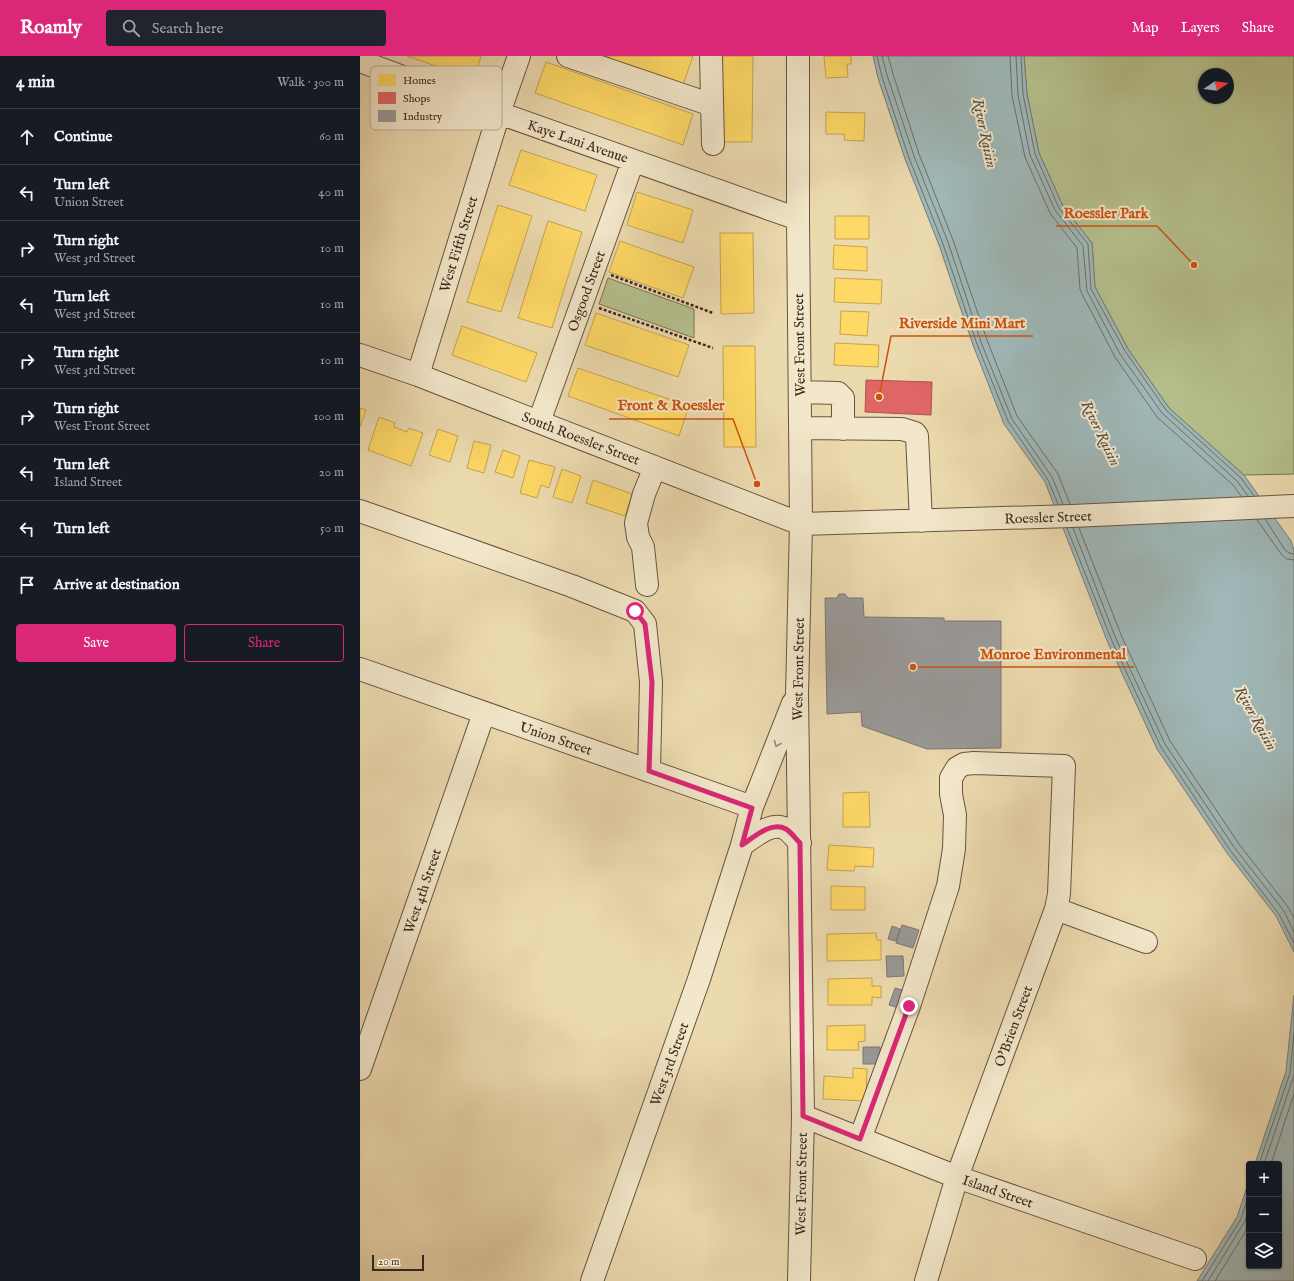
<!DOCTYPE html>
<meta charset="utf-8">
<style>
:root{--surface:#171b24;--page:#20242c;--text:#f1f3f6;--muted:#9ea1a6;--line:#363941;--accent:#db2777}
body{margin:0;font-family:"IM FELL English",serif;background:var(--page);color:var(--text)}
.controls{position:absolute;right:12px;bottom:12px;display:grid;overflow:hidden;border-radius:4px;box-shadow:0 1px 3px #0004}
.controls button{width:36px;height:36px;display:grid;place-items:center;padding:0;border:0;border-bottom:1px solid var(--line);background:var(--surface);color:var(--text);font:20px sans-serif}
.compass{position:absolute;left:838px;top:12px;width:36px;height:36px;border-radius:50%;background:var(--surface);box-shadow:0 1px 3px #0004;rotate:77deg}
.scale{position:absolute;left:12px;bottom:10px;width:52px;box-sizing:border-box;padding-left:4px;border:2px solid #3b271b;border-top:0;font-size:11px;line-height:14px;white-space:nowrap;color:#3b271b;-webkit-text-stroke:3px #f3e7cb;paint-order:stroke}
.stop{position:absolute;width:12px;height:12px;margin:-9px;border:3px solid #db2777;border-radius:50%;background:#fff}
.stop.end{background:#db2777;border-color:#fff;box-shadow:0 1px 4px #0008}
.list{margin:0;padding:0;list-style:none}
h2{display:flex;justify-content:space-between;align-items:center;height:52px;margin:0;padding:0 16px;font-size:17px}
h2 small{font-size:13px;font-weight:400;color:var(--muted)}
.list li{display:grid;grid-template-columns:26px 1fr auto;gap:12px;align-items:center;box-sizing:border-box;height:56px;padding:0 16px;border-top:1px solid var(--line)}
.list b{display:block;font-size:15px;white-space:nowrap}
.list p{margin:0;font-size:13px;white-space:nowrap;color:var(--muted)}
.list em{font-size:13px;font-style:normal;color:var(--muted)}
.actions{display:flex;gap:8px;padding:12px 16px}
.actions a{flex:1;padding:9px 0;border:1px solid var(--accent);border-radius:4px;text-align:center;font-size:14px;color:var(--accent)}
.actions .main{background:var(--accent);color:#fff}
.icon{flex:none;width:22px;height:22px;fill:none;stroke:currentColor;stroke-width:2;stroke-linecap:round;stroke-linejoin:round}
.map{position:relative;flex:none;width:934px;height:1225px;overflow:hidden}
header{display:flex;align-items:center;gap:24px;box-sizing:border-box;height:56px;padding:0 20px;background:var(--accent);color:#fff}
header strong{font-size:19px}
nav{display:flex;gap:22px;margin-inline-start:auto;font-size:14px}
.search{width:280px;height:36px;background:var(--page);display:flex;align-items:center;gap:10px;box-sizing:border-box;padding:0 14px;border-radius:4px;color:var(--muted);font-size:15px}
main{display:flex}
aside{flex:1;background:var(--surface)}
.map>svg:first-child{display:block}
</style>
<header>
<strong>Roamly</strong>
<div class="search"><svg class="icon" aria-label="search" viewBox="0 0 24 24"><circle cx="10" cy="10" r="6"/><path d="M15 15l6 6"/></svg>Search here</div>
<nav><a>Map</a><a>Layers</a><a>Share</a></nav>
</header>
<main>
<aside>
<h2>4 min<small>Walk · 300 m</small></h2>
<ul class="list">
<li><svg class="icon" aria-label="ahead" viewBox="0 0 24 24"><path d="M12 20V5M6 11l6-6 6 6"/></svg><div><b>Continue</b></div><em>60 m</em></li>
<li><svg class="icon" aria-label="left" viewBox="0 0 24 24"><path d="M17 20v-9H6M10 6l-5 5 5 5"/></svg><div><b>Turn left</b><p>Union Street</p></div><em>40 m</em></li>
<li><svg class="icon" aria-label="right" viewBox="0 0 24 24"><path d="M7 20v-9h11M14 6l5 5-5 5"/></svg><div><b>Turn right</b><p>West 3rd Street</p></div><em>10 m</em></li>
<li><svg class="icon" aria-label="left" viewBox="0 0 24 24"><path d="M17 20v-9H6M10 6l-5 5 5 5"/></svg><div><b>Turn left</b><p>West 3rd Street</p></div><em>10 m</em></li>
<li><svg class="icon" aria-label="right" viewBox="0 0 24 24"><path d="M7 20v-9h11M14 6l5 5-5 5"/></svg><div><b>Turn right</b><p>West 3rd Street</p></div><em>10 m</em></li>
<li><svg class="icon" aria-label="right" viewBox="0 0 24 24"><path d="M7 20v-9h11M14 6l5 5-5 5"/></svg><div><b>Turn right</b><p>West Front Street</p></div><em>100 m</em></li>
<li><svg class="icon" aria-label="left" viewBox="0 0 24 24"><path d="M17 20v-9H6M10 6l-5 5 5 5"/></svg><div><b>Turn left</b><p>Island Street</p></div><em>20 m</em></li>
<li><svg class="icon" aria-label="left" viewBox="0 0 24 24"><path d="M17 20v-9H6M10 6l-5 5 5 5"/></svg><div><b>Turn left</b></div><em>50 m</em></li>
<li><svg class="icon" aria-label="arrive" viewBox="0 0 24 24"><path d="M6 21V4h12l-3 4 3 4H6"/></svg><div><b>Arrive at destination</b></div></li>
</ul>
<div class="actions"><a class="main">Save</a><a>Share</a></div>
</aside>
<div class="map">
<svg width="934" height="1225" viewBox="0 0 934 1225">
<rect width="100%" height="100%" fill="#ecdaaf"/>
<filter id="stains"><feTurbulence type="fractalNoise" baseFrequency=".005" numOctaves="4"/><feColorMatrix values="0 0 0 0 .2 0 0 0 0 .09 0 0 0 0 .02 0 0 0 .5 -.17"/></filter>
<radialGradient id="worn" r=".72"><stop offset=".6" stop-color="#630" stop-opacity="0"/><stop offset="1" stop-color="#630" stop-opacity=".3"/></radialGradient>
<path fill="#b5c08d" stroke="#787454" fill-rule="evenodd" d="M 664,0 L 934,0 L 934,418 L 884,419 L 809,352 L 768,293 L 735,231 L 732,187 L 703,150 L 679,97 L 667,38 ZM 844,18 L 868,18 L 868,42 L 844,42 Z
M 248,222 L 334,253 L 334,282 L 239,248 Z"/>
<path fill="#9fb7b7" stroke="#777d79" d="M 513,0 L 664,0 L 667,38 L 679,97 L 703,150 L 732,187 L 735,231 L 768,293 L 809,352 L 884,419 L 931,485 L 934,494 L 934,896 L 916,860 L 867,797 L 797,693 L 748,587 L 685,426 L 644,368 L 613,289 L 579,189 L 545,103 L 518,22 Z
M 934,939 L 934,1225 L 837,1225 L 877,1161 L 889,1125 L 889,1210 L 919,1210 L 919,1108 L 895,1108 L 926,1015 Z"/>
<path fill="#ffd966" stroke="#c4a450" d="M 47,0 L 121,0 L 114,23 Z
M 239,0 L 333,0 L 323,29 Z
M 360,0 L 393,0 L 392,86 L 359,86 Z
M 464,0 L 491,0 L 491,8 L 487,8 L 488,21 L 466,22 Z
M 186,6 L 333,58 L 323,89 L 175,37 Z
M 466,56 L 505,57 L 504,85 L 484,84 L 485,78 L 466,78 Z
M 161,94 L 237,119 L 225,155 L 149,129 Z
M 277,136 L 333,154 L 323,187 L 267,169 Z
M 138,149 L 172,160 L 141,256 L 107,246 Z
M 475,160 L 509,160 L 509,183 L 475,183 Z
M 188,165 L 222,176 L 192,272 L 158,262 Z
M 360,177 L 393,177 L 394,257 L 361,258 Z
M 260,185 L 334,211 L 323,242 L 249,216 Z
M 474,189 L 507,191 L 507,215 L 473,213 Z
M 475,222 L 522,224 L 521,248 L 474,246 Z
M 481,255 L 509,256 L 507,280 L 480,278 Z
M 236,257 L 329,289 L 318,321 L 225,289 Z
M 102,270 L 177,297 L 166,326 L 92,299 Z
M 475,287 L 519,289 L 518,311 L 474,309 Z
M 363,290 L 395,290 L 396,391 L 364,391 Z
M 218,312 L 329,350 L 319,380 L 208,340 Z
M 0,352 L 6,354 L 0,371 Z
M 19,361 L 35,367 L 34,371 L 47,376 L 49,372 L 63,377 L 51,410 L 8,394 Z
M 78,373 L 98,380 L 90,406 L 69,399 Z
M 114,385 L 131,389 L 124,417 L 107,412 Z
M 143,394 L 160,400 L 153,422 L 135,416 Z
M 169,404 L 195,411 L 189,432 L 181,429 L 177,442 L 160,437 Z
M 202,413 L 221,420 L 212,447 L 193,441 Z
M 233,424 L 272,438 L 265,460 L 226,447 Z
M 509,736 L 510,771 L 483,771 L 483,737 Z
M 469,789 L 514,792 L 513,811 L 495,810 L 494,815 L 467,814 Z
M 471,830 L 505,831 L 505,854 L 471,854 Z
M 516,877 L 517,884 L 521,884 L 521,904 L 467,905 L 467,878 Z
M 512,922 L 512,930 L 521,930 L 521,942 L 512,941 L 512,949 L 468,949 L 468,923 Z
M 505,969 L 505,985 L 498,986 L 499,994 L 467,994 L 467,970 Z
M 493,1012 L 507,1013 L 506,1045 L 463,1043 L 464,1020 L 493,1022 Z"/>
<path fill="#e06666" stroke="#ae5350" d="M 506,324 L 572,326 L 571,359 L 505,356 Z"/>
<path fill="#999" stroke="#7d7773" d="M 479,538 L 485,538 L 488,542 L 503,542 L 504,561 L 584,562 L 584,565 L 641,565 L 641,692 L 567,693 L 502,670 L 501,656 L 467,658 L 465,542 L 477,542 Z
M 542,869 L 559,874 L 553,892 L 536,887 Z
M 532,870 L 540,873 L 536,885 L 528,883 Z
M 526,900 L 543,900 L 544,920 L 527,921 Z
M 535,932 L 546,935 L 539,952 L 529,949 Z
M 503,991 L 520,991 L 521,1008 L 503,1008 Z"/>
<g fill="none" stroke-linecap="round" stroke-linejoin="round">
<path stroke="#6d6f69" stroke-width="1" d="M 517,0 L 522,21 L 549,102 L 583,188 L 617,288 L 648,365 L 688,424 L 698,448
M 522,0 L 527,19 L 554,100 L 588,186 L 621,286 L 652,363 L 692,421 L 703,448
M 528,0 L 533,18 L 559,98 L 593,184 L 627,284 L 657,360 L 698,418 L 710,448
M 650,0 L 652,40 L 665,101 L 690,157 L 717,192 L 720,233 L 722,238 L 755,301 L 797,361 L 873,429 L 881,440
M 656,0 L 658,39 L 670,99 L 695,154 L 723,190 L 727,235 L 760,298 L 802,357 L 877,425 L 888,440
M 661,0 L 663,38 L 675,98 L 699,152 L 728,188 L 731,233 L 765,295 L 806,354 L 881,422 L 894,440
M 905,463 L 925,494 L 929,497 L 934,498
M 897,464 L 922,499 L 927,503 L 934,504
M 707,472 L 752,585 L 801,691 L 870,794 L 919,858 L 934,887
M 713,472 L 756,583 L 805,688 L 874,791 L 924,855 L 934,876
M 719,472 L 762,581 L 810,685 L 879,788 L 928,851 L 934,862
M 899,1108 L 930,1017 L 934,977
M 904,1108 L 934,1019
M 911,1108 L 934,1038
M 842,1225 L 881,1163 L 889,1138
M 848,1225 L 885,1165 L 889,1154
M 855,1225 L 889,1170"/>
<defs>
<path id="minor" d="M 208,0 L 352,49
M 351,0 L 353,88
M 438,0 L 438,163 L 441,468 L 437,639 L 443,1060 L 439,1225
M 0,5 L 139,57 L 438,163
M 0,299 L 58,319 L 441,468 L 712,460 L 934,450
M 58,319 L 139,57 L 159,0
M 440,336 L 478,337 L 483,342 L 483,373
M 179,366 L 273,105
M 440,372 L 542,373 L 555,377 L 557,380 L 561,465
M 0,455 L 212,530 L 275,555 L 285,568 L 291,626 L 289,715
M 287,529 L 283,491 L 278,481 L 276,467 L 284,438 L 295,411
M 0,613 L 392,751
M 382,789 C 394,781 411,765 426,773 C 431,776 436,783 440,787
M 696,853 L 786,886
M 0,1013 L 124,657
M 443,1060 L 597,1121 L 835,1203
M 500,1083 L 549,950 L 588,830 L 594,793 L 595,759 L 591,738 L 591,722 L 597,712 L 604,708 L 614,707 L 704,710 L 699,838 L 696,853 L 597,1121 L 566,1225
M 232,1225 L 339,923 L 382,789 L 392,751 L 433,647"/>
</defs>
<use href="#minor" stroke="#675440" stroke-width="24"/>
<path stroke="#3b271b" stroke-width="2.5" stroke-dasharray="3 2" stroke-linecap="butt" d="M 251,219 L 353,257
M 239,252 L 353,292"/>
<use href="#minor" stroke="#f3e7cb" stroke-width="22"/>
</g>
<defs><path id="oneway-chevron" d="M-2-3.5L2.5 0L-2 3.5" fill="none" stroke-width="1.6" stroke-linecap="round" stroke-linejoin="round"/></defs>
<use stroke="#978773" href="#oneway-chevron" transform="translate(417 688) rotate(112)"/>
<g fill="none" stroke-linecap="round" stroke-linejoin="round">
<path stroke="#db2777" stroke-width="5" d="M 275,555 L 285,568 L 292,626 L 289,715 L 392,752 L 382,789 C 394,781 411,765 426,773 C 431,776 436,783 440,787 L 443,1060 L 500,1083 L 549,950"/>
</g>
<g text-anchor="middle" stroke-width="4" stroke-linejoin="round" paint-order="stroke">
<g font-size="14" fill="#3b271b" stroke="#f3e7cb">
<text transform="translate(218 85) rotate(19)" y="5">Kaye Lani Avenue</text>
<text transform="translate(98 188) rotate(-73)" y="5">West Fifth Street</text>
<text transform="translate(226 235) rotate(-70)" y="5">Osgood Street</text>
<text transform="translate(439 289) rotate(-91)" y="5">West Front Street</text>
<text transform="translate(221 382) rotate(21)" y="5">South Roessler Street</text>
<text transform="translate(688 461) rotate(-2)" y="5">Roessler Street</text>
<text transform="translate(438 613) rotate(-89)" y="5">West Front Street</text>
<text transform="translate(196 682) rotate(19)" y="5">Union Street</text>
<text transform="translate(62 835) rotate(-71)" y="5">West 4th Street</text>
<text transform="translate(653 970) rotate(-70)" y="5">O'Brien Street</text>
<text transform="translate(309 1008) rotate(-70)" y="5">West 3rd Street</text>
<text transform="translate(441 1128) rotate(-89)" y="5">West Front Street</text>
<text transform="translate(638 1135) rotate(19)" y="5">Island Street</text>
</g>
<g font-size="15" font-style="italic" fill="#544b42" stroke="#f3e7cb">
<text transform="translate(625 77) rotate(78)" y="5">River Raisin</text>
<text transform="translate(741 377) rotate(64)" y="5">River Raisin</text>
<text transform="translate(896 662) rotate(61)" y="5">River Raisin</text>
</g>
</g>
<rect x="10" y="10" width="132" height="64" rx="6" fill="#f3e7cb" stroke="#bcad96" stroke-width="1"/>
<rect x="18" y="18" width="18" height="12" fill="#ffd966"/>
<rect x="18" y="36" width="18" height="12" fill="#e06666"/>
<rect x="18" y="54" width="18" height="12" fill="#999"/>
<g font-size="11" fill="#3b271b">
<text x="43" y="28">Homes</text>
<text x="43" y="46">Shops</text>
<text x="43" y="64">Industry</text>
</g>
<path fill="none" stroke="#ce520e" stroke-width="1.5" d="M834 209L797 170H696M519 341L531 280H673M397 428L373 363H249M553 611L612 611H774"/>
<g fill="#ce520e" stroke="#f3e7cb" stroke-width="1.5">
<circle cx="834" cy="209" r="4"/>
<circle cx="519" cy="341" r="4"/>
<circle cx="397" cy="428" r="4"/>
<circle cx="553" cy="611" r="4"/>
</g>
<g font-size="15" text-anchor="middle" font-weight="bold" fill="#ce520e" stroke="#f3e7cb" stroke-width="4" stroke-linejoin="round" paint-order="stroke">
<text x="746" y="162">Roessler Park</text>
<text x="602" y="272">Riverside Mini Mart</text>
<text x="311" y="354">Front &amp; Roessler</text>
<text x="693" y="603">Monroe Environmental</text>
</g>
<rect width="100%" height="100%" filter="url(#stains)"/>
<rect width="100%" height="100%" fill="url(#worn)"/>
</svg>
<div class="controls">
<button>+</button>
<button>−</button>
<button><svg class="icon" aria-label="layers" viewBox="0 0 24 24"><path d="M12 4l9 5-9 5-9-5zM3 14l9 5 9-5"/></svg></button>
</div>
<svg class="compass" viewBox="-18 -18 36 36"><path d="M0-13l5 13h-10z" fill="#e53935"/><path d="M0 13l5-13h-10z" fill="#9ea1a6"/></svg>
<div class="scale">20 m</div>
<div class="stop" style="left:275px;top:555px"></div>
<div class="stop end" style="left:549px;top:950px"></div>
</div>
</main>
